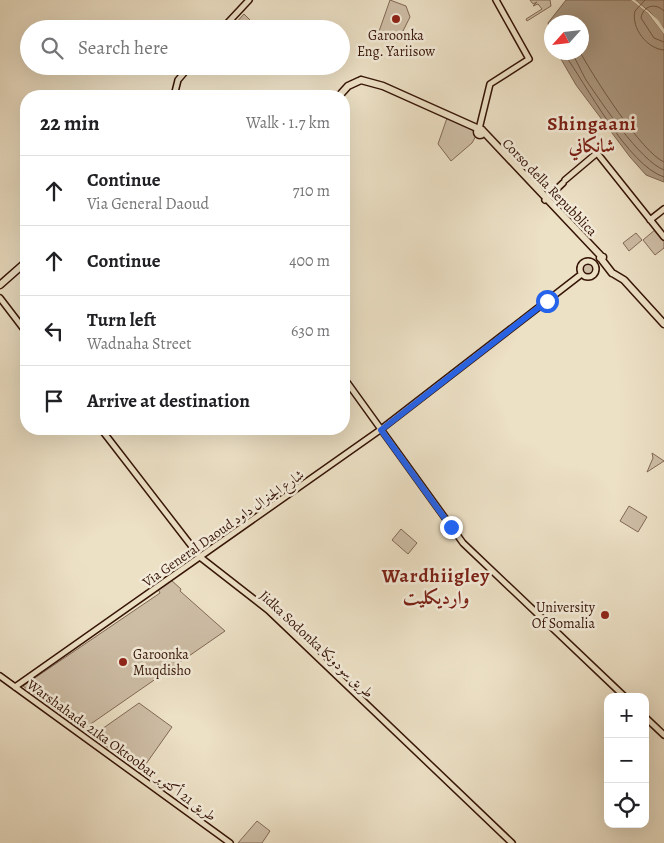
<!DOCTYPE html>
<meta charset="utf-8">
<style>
:root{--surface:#fff;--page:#f2f2f2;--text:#202124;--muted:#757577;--line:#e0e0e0}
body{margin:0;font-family:Alegreya,Amiri,serif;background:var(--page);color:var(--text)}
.controls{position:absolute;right:15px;bottom:15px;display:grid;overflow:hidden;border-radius:10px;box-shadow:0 5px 20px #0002}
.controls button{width:45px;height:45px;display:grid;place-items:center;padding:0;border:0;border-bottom:1px solid var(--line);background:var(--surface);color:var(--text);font:25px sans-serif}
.compass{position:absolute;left:544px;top:15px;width:45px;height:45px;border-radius:50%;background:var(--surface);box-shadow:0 5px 20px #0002;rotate:243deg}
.stop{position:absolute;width:15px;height:15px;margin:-11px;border:4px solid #2563eb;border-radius:50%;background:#fff}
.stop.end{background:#2563eb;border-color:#fff;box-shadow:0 1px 5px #0008}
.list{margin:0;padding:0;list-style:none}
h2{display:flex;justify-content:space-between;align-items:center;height:65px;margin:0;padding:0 20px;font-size:21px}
h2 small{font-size:16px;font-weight:400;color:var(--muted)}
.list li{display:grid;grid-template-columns:32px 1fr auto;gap:15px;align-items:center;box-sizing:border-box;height:70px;padding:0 20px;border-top:1px solid var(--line)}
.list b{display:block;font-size:19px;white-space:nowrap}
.list p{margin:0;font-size:16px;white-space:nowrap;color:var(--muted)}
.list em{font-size:16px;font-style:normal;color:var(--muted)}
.icon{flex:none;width:28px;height:28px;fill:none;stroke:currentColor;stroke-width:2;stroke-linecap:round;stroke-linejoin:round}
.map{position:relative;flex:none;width:664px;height:843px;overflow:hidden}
.search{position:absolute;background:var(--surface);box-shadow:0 5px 20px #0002;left:20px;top:20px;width:330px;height:55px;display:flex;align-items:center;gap:12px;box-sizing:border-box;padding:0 18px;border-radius:28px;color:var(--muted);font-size:19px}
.panel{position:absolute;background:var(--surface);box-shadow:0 5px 20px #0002;left:20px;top:90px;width:330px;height:345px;border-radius:20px}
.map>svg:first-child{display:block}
</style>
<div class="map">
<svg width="664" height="843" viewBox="0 0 664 843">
<rect width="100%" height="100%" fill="#ece0c5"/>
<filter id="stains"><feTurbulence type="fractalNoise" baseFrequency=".004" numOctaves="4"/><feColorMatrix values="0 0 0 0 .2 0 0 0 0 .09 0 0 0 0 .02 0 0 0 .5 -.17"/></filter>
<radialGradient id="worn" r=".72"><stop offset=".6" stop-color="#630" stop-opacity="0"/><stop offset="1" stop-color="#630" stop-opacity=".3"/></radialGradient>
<path fill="#cdbda5" stroke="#826856" d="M 390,0 L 406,6 L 410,17 L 401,35 L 389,41 L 377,37 Z
M 530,0 L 550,0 L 551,6 L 527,21 L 526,19 L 542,9 L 538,4 L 533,6 L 537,2 L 533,4 Z
M 244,14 L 250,20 L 242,29 L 237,29 L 234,25 Z
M 447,118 L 470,128 L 477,134 L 472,143 L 451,161 L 438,144 Z
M 656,229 L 664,239 L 664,248 L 655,255 L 643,240 Z
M 636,233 L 642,240 L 629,251 L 623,243 Z
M582.5 269a5.5 5.5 0 1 1 11 0a5.5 5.5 0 1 1-11 0Z
M 652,453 L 664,461 L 647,472 L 653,458 Z
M 629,506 L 647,517 L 638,532 L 620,521 Z
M 401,529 L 417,543 L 408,554 L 392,540 Z
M 171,580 L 181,589 L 180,591 L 225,631 L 82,730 L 23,686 L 160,593 L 158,589 Z
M 139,703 L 172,727 L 141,771 L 92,736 Z
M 257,821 L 270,831 L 262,843 L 238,843 Z"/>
<path fill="#ae9b84" stroke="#7e6552" d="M 566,0 L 631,0 L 648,13 L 664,34 L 664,182 L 646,175 L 630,157 L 576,85 L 558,54 L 558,53 L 582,52 L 582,22 L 552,22 L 551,34 L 548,23 Z
M 635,0 L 664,0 L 664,29 L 650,12 Z"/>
<path fill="#ece0c5" d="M 631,0 L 635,0 L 658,20 L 664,29 L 664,34 L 648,13 Z"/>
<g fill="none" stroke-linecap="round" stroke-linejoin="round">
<path stroke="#725845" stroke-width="1" d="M 645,0 L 635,11 C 631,28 647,49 664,50
M 664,11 C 655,2 643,6 641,18 L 654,38 L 664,42
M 563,52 C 586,84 628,166 664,177
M 571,52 C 577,61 581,71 586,80 C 602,103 640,161 664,170
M 580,52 C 593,76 642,153 664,162"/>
<defs>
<path id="major" d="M 222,29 L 249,0
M 174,96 L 178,80 L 190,66
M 479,129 L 490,84 L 529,59 L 496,0
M 565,180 L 597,153 L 664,237
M 545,200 L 563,183
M 650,220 L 664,209
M580 269a8 8 0 1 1 16 0a8 8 0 1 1-16 0Z
M 0,298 L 26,332
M 344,378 L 463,543 L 625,697
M 101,429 L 200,557 L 268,610 L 512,843
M 0,676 L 230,843
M 15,687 L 380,430 L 579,276
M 645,717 L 664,735"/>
<path id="highway" d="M 361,80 L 383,86 L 479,129
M 339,96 L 348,86 L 361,80
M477 132a3 3 0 1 1 6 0a3 3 0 1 1-6 0Z
M 483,131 L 601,256
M 600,258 L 603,257 L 602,260 L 612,273
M 614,274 L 624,280 L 664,324
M 0,285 L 26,262"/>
</defs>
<use href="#major" stroke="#361406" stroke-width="8"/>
<use href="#highway" stroke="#361406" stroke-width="9"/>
<use href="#major" stroke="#ece0c5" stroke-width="5"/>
<use href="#highway" stroke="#ece0c5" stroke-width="6"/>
</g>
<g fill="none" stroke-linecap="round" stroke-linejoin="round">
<path stroke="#2563eb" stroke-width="6" d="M 451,527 L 381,430 L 547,301"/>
</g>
<g fill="#8f2418" stroke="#f3ebd9" stroke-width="2">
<circle cx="396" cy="19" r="5"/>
<circle cx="605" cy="615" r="5"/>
<circle cx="123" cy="662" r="5"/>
</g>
<g text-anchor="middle" stroke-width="5" stroke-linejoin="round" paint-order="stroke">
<g font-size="14" fill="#361406" stroke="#f3ebd9">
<text x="396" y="40">Garoonka<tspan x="396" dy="16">Eng. Yariisow</tspan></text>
<text x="595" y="612" text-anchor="end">University<tspan x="595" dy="16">Of Somalia</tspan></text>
<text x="133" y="659" text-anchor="start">Garoonka<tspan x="133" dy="16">Muqdisho</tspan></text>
</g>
<g font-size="14" fill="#361406" stroke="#f3ebd9">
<text transform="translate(550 187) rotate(46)" y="5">Corso della Repubblica</text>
<text transform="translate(223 528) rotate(-35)" y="5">Via General Daoud شارع الجنرال داود</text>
<text transform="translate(317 644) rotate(43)" y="5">Jidka Sodonka طريق سودونكا</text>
<text transform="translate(122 750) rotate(36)" y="5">Warshahada 21ka Oktoobar طريق 21 أكتوبر</text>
</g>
<g font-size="19" font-weight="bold" letter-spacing="1" fill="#7a1f14" stroke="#f3ebd9">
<text x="592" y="130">Shingaani<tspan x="592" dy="22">شانكاني</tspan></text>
<text x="436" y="582">Wardhiigley<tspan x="436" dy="22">وارديكليت</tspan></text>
</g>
</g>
<rect width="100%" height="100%" filter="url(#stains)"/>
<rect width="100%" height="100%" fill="url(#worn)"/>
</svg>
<div class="controls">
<button>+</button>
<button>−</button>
<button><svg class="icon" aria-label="locate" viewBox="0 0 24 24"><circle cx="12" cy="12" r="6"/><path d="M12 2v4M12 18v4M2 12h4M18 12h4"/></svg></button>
</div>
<svg class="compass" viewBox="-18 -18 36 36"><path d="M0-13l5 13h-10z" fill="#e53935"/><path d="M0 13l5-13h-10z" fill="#757577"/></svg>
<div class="stop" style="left:547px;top:301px"></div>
<div class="stop end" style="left:451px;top:527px"></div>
<div class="search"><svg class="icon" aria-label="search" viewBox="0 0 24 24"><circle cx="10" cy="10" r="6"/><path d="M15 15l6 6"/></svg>Search here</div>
<section class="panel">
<h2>22 min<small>Walk · 1.7 km</small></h2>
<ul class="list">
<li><svg class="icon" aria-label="ahead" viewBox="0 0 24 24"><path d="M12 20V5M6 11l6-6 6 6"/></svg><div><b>Continue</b><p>Via General Daoud</p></div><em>710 m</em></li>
<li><svg class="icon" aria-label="ahead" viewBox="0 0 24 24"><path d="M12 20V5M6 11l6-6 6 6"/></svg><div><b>Continue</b></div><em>400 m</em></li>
<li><svg class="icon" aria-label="left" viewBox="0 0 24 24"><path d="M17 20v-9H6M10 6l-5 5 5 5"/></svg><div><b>Turn left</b><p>Wadnaha Street</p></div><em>630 m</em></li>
<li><svg class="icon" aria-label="arrive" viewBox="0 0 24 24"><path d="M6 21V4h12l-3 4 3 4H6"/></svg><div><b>Arrive at destination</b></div></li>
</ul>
</section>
</div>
